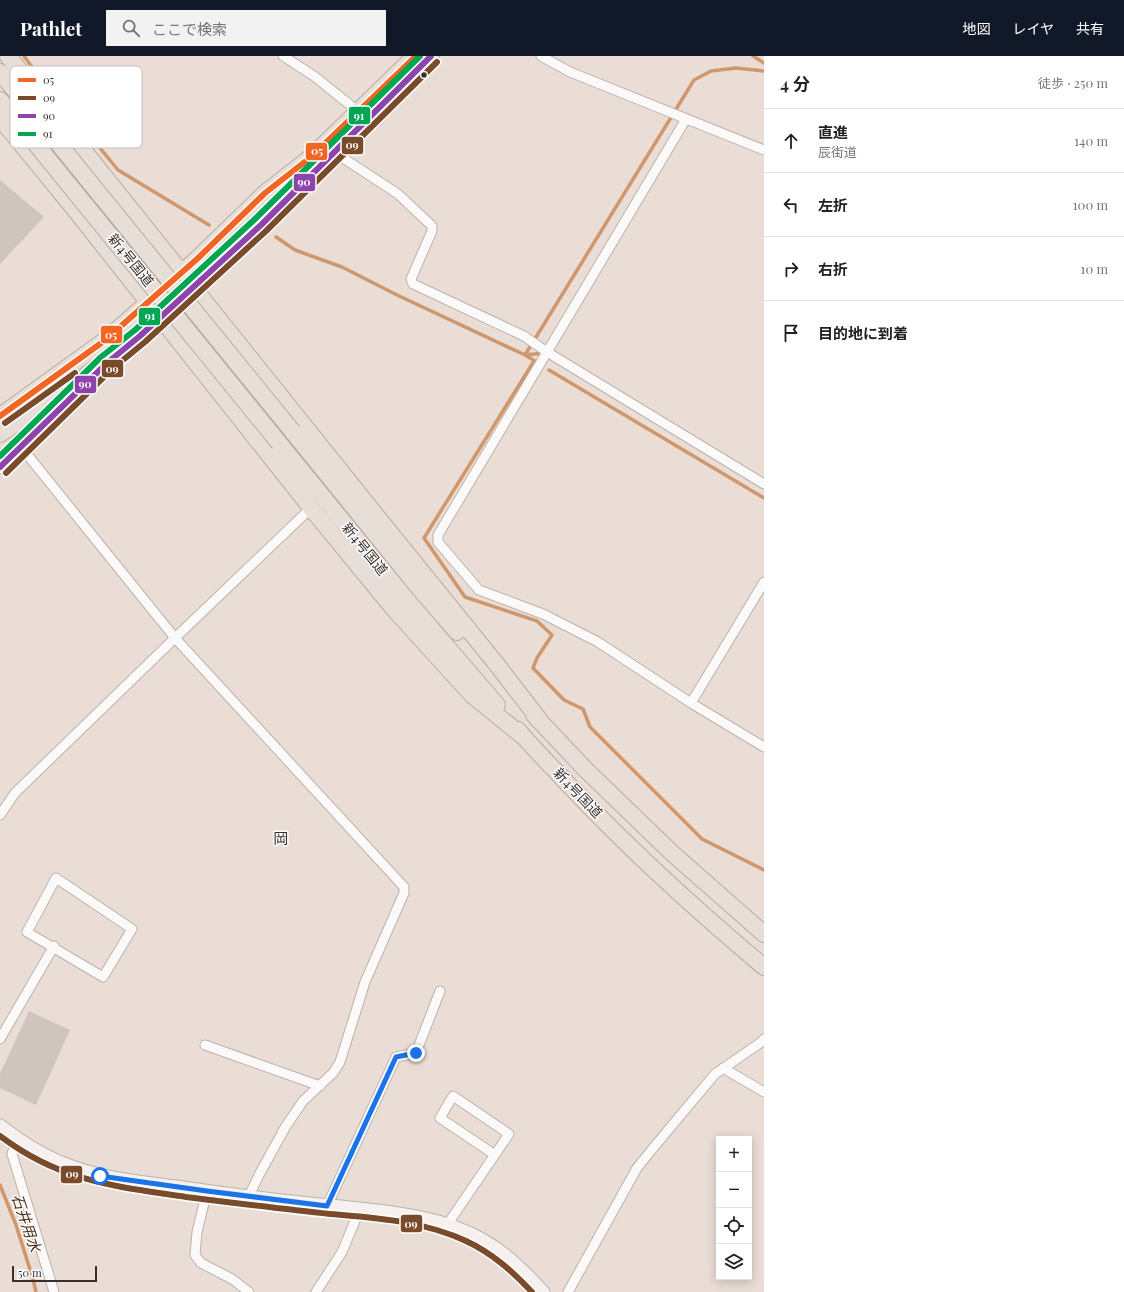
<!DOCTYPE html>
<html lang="ja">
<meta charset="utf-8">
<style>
:root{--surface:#fff;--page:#f2f2f2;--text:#202124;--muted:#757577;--line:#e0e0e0;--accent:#111827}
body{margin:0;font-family:"Playfair Display","Noto Sans JP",serif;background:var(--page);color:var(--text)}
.controls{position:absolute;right:12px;bottom:12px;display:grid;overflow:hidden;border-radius:0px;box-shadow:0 2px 10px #0003}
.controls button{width:36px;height:36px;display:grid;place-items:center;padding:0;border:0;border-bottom:1px solid var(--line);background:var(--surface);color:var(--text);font:20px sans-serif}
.scale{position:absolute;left:12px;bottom:10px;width:85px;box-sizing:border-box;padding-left:4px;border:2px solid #39302b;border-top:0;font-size:11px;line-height:14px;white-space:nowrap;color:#39302b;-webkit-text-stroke:3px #fff;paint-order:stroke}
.stop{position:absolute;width:12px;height:12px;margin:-9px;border:3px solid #1a73e8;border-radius:50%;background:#fff}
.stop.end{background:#1a73e8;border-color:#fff;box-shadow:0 1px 4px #0008}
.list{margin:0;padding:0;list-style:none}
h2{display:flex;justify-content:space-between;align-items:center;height:52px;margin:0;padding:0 16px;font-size:17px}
h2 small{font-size:13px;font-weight:400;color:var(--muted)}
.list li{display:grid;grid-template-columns:26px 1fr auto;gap:12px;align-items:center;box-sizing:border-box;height:64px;padding:0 16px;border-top:1px solid var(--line)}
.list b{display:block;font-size:15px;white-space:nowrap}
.list p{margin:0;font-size:13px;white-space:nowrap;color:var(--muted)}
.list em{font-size:13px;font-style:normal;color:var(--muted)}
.icon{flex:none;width:22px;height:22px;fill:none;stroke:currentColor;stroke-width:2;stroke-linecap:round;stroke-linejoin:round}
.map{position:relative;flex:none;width:764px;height:1236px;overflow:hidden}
header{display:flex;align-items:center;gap:24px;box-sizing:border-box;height:56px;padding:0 20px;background:var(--accent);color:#fff}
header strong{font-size:19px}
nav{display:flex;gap:22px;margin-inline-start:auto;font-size:14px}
.search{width:280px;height:36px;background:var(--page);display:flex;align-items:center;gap:10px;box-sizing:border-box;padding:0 14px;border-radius:0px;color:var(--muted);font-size:15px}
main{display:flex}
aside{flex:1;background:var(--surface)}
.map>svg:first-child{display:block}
</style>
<header>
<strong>Pathlet</strong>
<div class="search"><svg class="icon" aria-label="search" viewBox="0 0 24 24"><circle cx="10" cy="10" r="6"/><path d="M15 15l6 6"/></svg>ここで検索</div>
<nav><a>地図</a><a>レイヤ</a><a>共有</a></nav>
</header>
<main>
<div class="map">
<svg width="764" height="1236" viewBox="0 0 764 1236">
<rect width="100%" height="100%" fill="#e9ddd5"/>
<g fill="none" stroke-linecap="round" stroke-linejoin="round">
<path stroke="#d0976d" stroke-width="3.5" d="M 24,0 L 48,33
M 753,0 L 764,7
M 46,34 L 50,31 L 118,114 L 209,169
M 276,181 L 295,194 L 342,211 L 397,239 L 525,299 L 535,305
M 525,299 L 694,24 L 711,15 L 736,12 L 764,15
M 525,299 L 545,297
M 534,305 L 424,482 L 465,541 L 537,565 L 552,579 L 537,602 L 533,612 L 564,644 L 583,653 L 590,671 L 702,783 L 764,814
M 549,314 L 764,442
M 0,1129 L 16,1169 L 33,1223 L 36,1236"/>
</g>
<path fill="#cfc5be" d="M 0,124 L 44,161 L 0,208 Z
M 29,955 L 70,974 L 36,1049 L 0,1032 L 0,1018 Z"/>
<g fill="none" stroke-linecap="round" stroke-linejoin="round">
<defs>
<path id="street" d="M 283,0 L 314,20 L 360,57
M 541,0 L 570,16 L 764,94
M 686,63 L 438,479 L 438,486 L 479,534 L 543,558 L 598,586 L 691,647 L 764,691
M 334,96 L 398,138 L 432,170 L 432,175 L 411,223 L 413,228 L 524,280 L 547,296 L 764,428
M 21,391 L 175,582 L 404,831 L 404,837 L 365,926 L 340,1006 L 333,1017 L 303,1045 L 286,1070 L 260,1117 L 249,1140
M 691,647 L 764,526
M 0,759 L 15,737 L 175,582 L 311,452
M 56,822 L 132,873 L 103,921 L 27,876 Z
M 0,983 L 54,890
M 205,989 L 320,1030
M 723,1012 L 764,1036
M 17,1083 L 12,1098 L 54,1236
M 207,1135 L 197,1176 L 195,1199 L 201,1207 L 232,1223 L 249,1236
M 327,1150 L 396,1001 L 416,997 L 440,935
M 447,1169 L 509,1078 L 453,1040 L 440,1062 L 495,1099
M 316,1236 L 342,1196 L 360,1153
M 568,1236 L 637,1112 L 654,1091 L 715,1018 L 760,987 L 764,983"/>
<path id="secondary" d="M 0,411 L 88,325
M 0,1070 C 18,1084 37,1097 59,1106 C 96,1122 137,1126 176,1131 C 231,1139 286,1146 341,1151 C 389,1156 441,1160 484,1185 C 507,1198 525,1217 543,1236"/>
<path id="highway" d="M 8,0 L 366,447 L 498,610 L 541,666
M 0,16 L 36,60
M 0,44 L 22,71
M 0,62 L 76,155 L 311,452 L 393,552 L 472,639 L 525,682
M 0,360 L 104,285 L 127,265 L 197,203 L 265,137 L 311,101 L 414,1
M 293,376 L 419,532 L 457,576
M 0,378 L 107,307 L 140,280 L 261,169 L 431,0
M 279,387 L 406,543 L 497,649
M 534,659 L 585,713 L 672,797 L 764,878
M 518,674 C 533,692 550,709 566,726 C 628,792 695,853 764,911"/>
</defs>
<use href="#street" stroke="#bbb2ac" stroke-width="11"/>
<use href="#secondary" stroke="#bbb2ac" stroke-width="15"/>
<use href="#highway" stroke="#baaba1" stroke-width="18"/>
<use href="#street" stroke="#fcfaf9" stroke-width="9"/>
<use href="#secondary" stroke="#f6f1ef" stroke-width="13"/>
<use href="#highway" stroke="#e8ded8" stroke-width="16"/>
<defs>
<path id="highway-bridge" d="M 36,60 L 293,376
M 22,71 L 279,387"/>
</defs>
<use href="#highway-bridge" stroke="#baaba1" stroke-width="18" stroke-linecap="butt"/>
<use href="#highway-bridge" stroke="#e8ded8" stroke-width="16"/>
<defs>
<path id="bus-1" d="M 0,360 L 104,285 L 197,203 L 265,137 L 311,101 L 416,0"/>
<path id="bus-2" d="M 5,367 L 75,317
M 6,417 L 112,313 L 145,286 L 266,175 L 437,6
M 0,1080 C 61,1126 114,1130 186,1141 C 234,1147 282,1153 330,1158 C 375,1162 424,1165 466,1185 C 492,1197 512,1215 532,1236"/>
<path id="bus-3" d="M 0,411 L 107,307 L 140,280 L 261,169 L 431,0"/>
<path id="bus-4" d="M 0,400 L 101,301 L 135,274 L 255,163 L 420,0"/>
</defs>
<use href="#bus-1" stroke="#fff" stroke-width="9"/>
<use href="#bus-2" stroke="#fff" stroke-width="9"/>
<use href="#bus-3" stroke="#fff" stroke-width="9"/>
<use href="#bus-4" stroke="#fff" stroke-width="9"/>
<use href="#bus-1" stroke="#f26522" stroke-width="6"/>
<use href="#bus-2" stroke="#7a4b2a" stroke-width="6"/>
<use href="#bus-3" stroke="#8e44ad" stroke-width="6"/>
<use href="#bus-4" stroke="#00a651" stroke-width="6"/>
</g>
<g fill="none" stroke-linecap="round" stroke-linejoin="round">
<path stroke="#1a73e8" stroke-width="5" d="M 100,1120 L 207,1135 L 327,1150 L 396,1001 L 416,997"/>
</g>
<circle fill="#39302b" stroke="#fff" stroke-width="1.5" cx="424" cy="19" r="3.5"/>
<g text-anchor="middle" stroke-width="3" stroke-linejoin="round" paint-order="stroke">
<g font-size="14" fill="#39302b" stroke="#fff">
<text transform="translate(131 204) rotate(51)" y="5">新4号国道</text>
<text transform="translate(365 493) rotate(51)" y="5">新4号国道</text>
<text transform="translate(578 737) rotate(46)" y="5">新4号国道</text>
</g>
<g font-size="15" fill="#39302b" stroke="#fff">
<text x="281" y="788">岡</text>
</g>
<g font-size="15" font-style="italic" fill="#4d2d15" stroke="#fff">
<text transform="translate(26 1167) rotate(71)" y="5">石井用水</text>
</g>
</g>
<rect x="10" y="10" width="132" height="82" rx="6" fill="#fff" stroke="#c4c1bf" stroke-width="1"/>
<rect x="18" y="22" width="18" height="4" fill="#f26522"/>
<rect x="18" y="40" width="18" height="4" fill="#7a4b2a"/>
<rect x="18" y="58" width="18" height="4" fill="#8e44ad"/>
<rect x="18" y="76" width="18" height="4" fill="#00a651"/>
<g font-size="11" fill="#39302b">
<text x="43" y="28">05</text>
<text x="43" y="46">09</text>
<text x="43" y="64">90</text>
<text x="43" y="82">91</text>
</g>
<g stroke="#fff" stroke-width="1.5">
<rect x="348" y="50" width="23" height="19" rx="4" fill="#00a651"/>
<rect x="341" y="80" width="23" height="19" rx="4" fill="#7a4b2a"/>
<rect x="305" y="86" width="23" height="19" rx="4" fill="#f26522"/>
<rect x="293" y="117" width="23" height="19" rx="4" fill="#8e44ad"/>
<rect x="138" y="251" width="23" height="19" rx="4" fill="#00a651"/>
<rect x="100" y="269" width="23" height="19" rx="4" fill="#f26522"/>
<rect x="101" y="303" width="23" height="19" rx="4" fill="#7a4b2a"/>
<rect x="74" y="319" width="23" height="19" rx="4" fill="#8e44ad"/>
<rect x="60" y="1109" width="23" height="19" rx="4" fill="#7a4b2a"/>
<rect x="400" y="1158" width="23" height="19" rx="4" fill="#7a4b2a"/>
</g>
<g font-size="11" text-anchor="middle" font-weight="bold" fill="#fff">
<text x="359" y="64">91</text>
<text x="352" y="93">09</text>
<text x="317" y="99">05</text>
<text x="304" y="130">90</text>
<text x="150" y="264">91</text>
<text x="111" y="283">05</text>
<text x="112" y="317">09</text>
<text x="85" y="332">90</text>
<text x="72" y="1122">09</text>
<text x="411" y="1172">09</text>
</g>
</svg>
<div class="controls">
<button>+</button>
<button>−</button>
<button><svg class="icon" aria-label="locate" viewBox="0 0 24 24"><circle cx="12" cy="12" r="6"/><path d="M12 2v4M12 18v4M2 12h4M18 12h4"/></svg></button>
<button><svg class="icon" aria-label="layers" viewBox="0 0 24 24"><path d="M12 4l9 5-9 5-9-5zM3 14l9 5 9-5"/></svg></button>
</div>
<div class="scale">50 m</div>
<div class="stop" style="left:100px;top:1120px"></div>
<div class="stop end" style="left:416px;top:997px"></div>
</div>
<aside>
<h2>4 分<small>徒歩 · 250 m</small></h2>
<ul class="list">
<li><svg class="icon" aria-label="ahead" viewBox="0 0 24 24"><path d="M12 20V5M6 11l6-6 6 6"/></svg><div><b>直進</b><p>辰街道</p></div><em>140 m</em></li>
<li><svg class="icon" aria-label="left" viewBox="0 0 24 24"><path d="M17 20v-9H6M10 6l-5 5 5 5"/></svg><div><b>左折</b></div><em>100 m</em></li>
<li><svg class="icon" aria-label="right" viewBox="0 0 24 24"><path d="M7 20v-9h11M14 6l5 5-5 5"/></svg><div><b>右折</b></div><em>10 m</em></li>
<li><svg class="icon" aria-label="arrive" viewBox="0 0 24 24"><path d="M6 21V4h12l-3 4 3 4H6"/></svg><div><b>目的地に到着</b></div></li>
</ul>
</aside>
</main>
